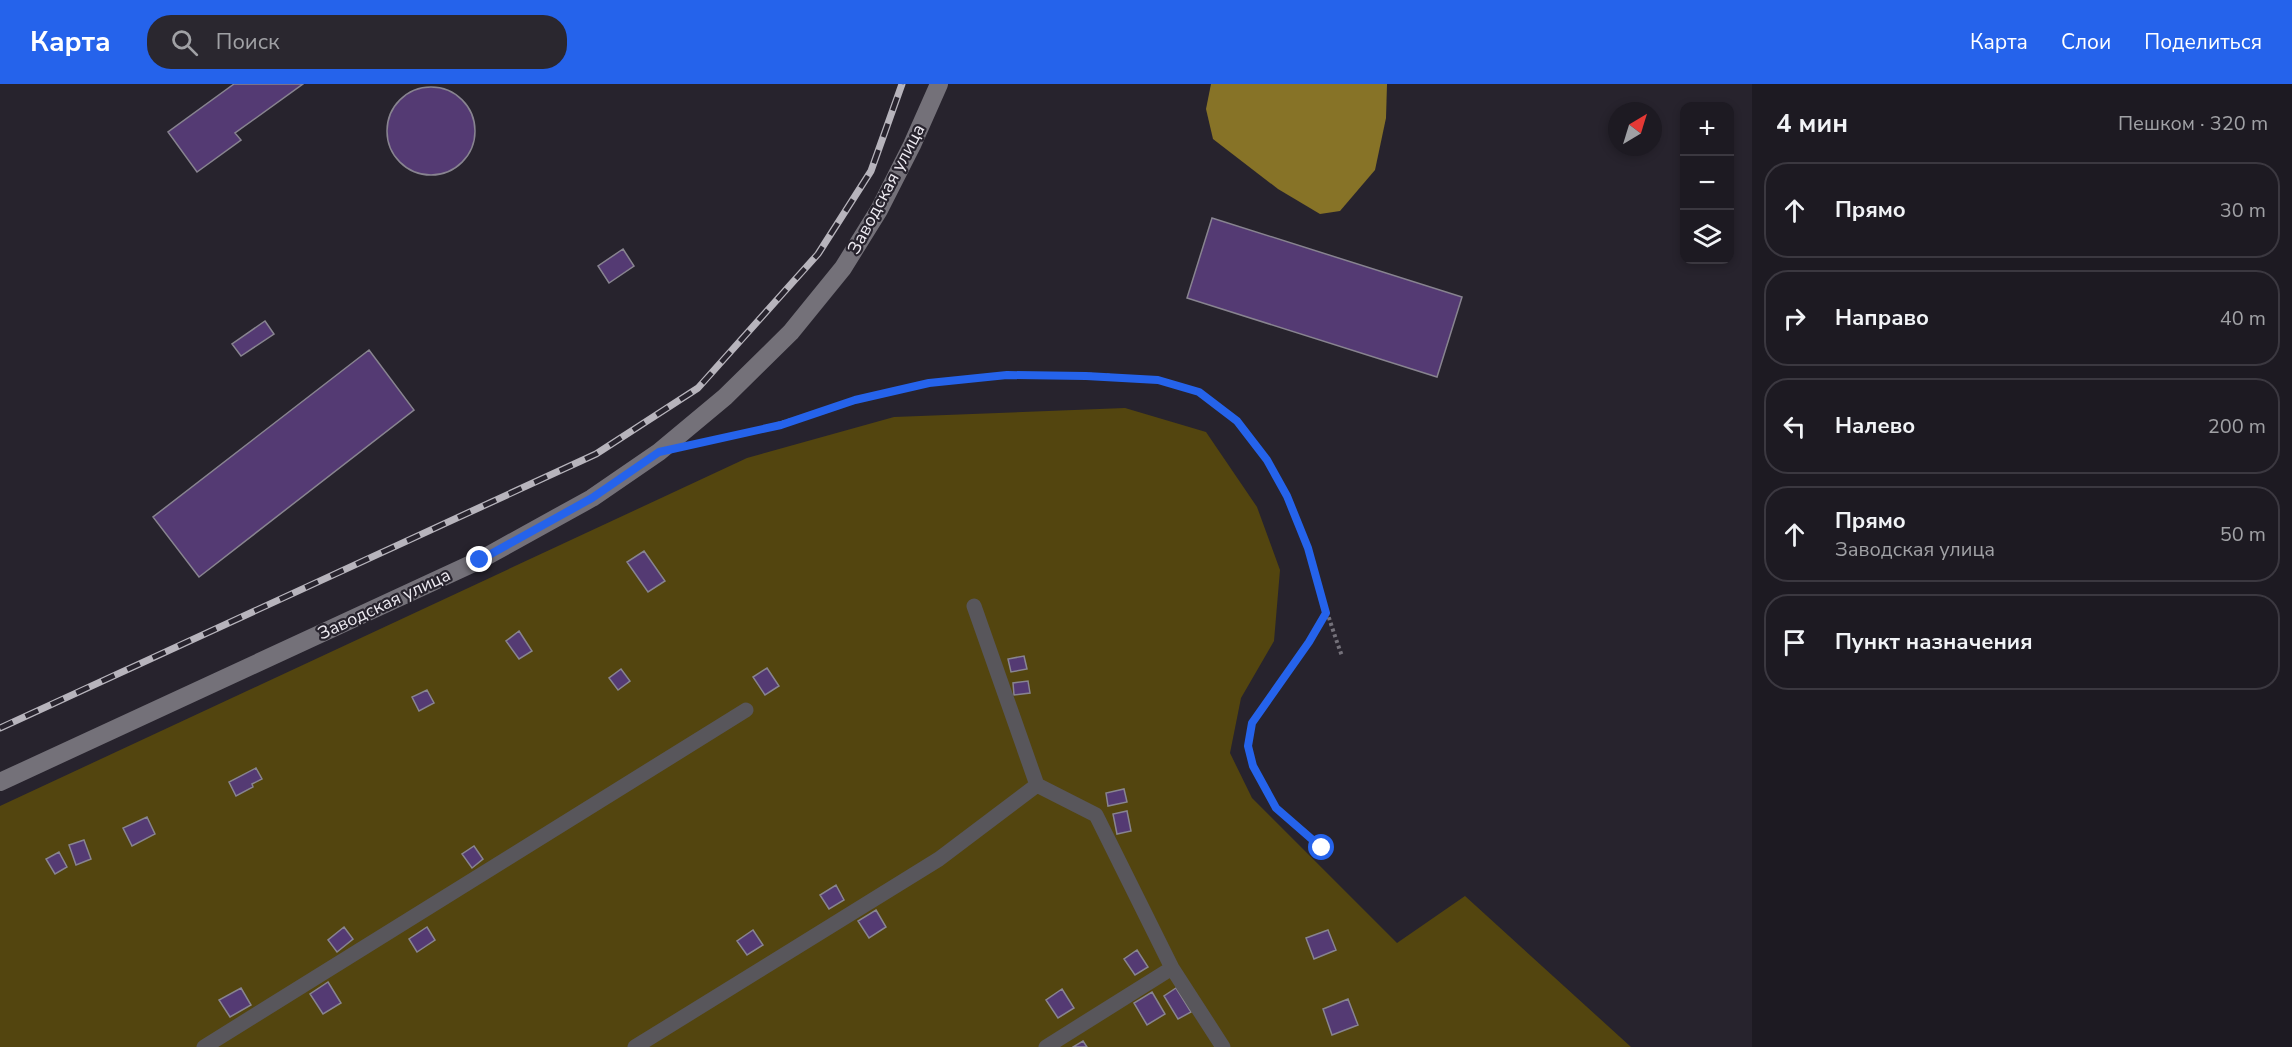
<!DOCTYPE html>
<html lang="ru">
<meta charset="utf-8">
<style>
:root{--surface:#1d1a22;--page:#2a272f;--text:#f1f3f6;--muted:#a0a1a5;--line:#3b3840;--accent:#2563eb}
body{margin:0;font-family:"Nunito Sans",sans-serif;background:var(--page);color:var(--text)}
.controls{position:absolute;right:18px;top:18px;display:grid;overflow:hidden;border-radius:12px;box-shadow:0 3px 9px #0003}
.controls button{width:54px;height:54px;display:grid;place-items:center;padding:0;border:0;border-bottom:2px solid var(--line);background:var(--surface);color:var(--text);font:30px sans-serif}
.compass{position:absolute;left:1608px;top:18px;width:54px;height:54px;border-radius:50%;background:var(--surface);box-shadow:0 3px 9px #0003;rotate:38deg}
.stop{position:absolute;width:18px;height:18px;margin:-14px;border:4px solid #2563eb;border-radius:50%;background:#fff}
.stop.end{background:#2563eb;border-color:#fff;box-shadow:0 2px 6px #0008}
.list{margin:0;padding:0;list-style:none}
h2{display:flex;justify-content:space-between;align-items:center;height:78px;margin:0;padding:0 24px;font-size:26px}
h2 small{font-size:20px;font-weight:400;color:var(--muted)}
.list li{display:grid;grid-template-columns:39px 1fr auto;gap:18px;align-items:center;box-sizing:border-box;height:96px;margin:0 12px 12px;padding:0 12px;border:2px solid var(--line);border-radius:24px}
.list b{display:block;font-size:22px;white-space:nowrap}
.list p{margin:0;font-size:20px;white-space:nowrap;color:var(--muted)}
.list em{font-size:20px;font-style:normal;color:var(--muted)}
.icon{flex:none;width:33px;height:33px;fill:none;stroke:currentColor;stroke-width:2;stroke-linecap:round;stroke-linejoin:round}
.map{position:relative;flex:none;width:1752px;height:963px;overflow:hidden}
header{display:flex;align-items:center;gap:36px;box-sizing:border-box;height:84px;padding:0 30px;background:var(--accent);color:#fff}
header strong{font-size:28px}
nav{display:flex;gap:33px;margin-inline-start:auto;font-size:21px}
.search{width:420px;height:54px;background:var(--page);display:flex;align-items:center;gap:15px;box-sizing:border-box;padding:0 21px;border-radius:24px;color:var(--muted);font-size:22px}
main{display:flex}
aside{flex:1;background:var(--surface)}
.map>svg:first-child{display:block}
</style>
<header>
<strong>Карта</strong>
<div class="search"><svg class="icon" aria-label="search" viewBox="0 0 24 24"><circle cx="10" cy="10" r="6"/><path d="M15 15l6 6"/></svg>Поиск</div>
<nav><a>Карта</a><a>Слои</a><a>Поделиться</a></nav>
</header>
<main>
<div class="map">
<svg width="1752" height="963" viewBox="0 0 1752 963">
<rect width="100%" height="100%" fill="#27232d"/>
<path fill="#53450f" d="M 1125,324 L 1206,348 L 1257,423 L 1280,486 L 1274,557 L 1241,614 L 1230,669 L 1252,714 L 1397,859 L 1465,812 L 1631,963 L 0,963 L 0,722 L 747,374 L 894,333 Z"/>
<path fill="#877327" d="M 1211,0 L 1387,0 L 1386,34 L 1375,86 L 1340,127 L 1320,130 L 1278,105 L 1213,55 L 1206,25 Z"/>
<path fill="#543a73" stroke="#888490" stroke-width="1.5" d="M 234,0 L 303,0 L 235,49 L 241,56 L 197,88 L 168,48 Z
M387 47a44 44 0 1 1 88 0a44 44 0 1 1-88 0Z
M 1212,134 L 1462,213 L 1437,293 L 1187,214 Z
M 623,165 L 634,182 L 609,199 L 598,182 Z
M 265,237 L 274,250 L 241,272 L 232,260 Z
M 369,266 L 414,326 L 199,493 L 153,433 Z
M 644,467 L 665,497 L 648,508 L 627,478 Z
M 519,547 L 532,567 L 519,575 L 506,557 Z
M 1024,572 L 1027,585 L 1011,588 L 1008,575 Z
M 767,584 L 779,602 L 765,611 L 753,593 Z
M 621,585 L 630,597 L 618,606 L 609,594 Z
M 1028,597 L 1030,609 L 1014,611 L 1013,599 Z
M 427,606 L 434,619 L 419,627 L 412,613 Z
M 256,684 L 262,695 L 252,700 L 253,703 L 236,712 L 229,698 Z
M 1124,705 L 1127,718 L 1108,722 L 1106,709 Z
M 1127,727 L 1131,747 L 1117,750 L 1113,730 Z
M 147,733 L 155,750 L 132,762 L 123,744 Z
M 84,756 L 91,775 L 76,781 L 69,761 Z
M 474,762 L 483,775 L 472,784 L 462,770 Z
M 59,768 L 67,783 L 55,790 L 46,775 Z
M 836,801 L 844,816 L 829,825 L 820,811 Z
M 876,826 L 886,843 L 869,854 L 858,837 Z
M 344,843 L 353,855 L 337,868 L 328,856 Z
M 427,843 L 435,856 L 417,868 L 409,855 Z
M 753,846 L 763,861 L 747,871 L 737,857 Z
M 1328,846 L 1336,866 L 1314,875 L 1306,854 Z
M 1137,866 L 1148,883 L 1135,891 L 1124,875 Z
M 328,898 L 341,919 L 323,930 L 310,910 Z
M 241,904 L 251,921 L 230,933 L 219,916 Z
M 1176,904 L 1191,928 L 1178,935 L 1164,912 Z
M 1062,905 L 1074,924 L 1058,934 L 1046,916 Z
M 1152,908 L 1165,930 L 1147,941 L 1134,919 Z
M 1348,915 L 1358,941 L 1332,951 L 1323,925 Z
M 1083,957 L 1087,963 L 1073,963 Z"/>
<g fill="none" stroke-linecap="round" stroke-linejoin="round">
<path stroke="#74717a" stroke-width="4" stroke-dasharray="3 3" stroke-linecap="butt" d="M 707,358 C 781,342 852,315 926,300 C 941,296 957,296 972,295 C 1035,289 1138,285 1197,308 C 1207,312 1229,329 1237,337 C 1243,344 1248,352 1254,359 C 1302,422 1315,499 1342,572
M 1321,764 L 1276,724 L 1253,682 L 1248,662 L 1252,639 L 1309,558 L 1326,530"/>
<path stroke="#58565b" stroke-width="15" d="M 974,522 L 1037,701 L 1096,731 L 1172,884 L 1223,963
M 204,963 L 746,626
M 635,963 L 939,775 L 1037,701
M 1046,963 L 1172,884"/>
<path stroke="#747179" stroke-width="18" d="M 0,698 L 480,476 L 592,414 L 659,368 L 725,313 L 791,248 L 843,184 L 879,126 L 912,61 L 939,0"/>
<defs>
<path id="rail" d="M 0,644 L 596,370 L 698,304 L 818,170 L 871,87 L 902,0"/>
</defs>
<use href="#rail" stroke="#b7b4bc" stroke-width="7"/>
<use href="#rail" stroke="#27232d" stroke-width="4.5" stroke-dasharray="14" stroke-linecap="butt"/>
</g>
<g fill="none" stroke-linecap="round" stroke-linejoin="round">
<path stroke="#2563eb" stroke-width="8" d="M 480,476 L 592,414 L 659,368 L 781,341 L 855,316 L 929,299 L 1007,291 L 1086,292 L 1158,296 L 1199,308 L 1237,337 L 1267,376 L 1287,412 L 1308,464 L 1326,529 L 1309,558 L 1252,639 L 1248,662 L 1253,682 L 1276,724 L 1322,764"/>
</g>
<g text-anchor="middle" stroke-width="4.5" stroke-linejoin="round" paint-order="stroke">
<g font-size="18" fill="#edeaf1" stroke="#27232d">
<text transform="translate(886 105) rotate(-62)" y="6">Заводская улица</text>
<text transform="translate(384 520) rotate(-25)" y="6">Заводская улица</text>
</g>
</g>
</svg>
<div class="controls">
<button>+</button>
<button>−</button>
<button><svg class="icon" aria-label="layers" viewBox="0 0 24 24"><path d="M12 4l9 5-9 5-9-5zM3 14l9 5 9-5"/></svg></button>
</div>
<svg class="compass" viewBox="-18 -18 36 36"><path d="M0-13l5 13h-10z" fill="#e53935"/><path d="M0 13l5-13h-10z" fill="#a0a1a5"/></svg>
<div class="stop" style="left:1322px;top:764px"></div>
<div class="stop end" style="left:480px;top:476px"></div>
</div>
<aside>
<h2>4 мин<small>Пешком · 320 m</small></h2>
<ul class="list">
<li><svg class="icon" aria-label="ahead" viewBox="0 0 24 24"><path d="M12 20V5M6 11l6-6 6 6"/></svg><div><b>Прямо</b></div><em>30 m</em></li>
<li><svg class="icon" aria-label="right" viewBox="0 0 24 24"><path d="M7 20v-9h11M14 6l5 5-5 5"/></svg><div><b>Направо</b></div><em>40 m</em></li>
<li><svg class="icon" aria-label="left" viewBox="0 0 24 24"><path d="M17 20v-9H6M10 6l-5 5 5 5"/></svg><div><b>Налево</b></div><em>200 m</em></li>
<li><svg class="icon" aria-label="ahead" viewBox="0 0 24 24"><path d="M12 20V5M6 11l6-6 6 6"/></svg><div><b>Прямо</b><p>Заводская улица</p></div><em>50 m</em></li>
<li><svg class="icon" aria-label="arrive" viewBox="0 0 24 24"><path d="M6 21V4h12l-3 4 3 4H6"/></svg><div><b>Пункт назначения</b></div></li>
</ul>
</aside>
</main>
